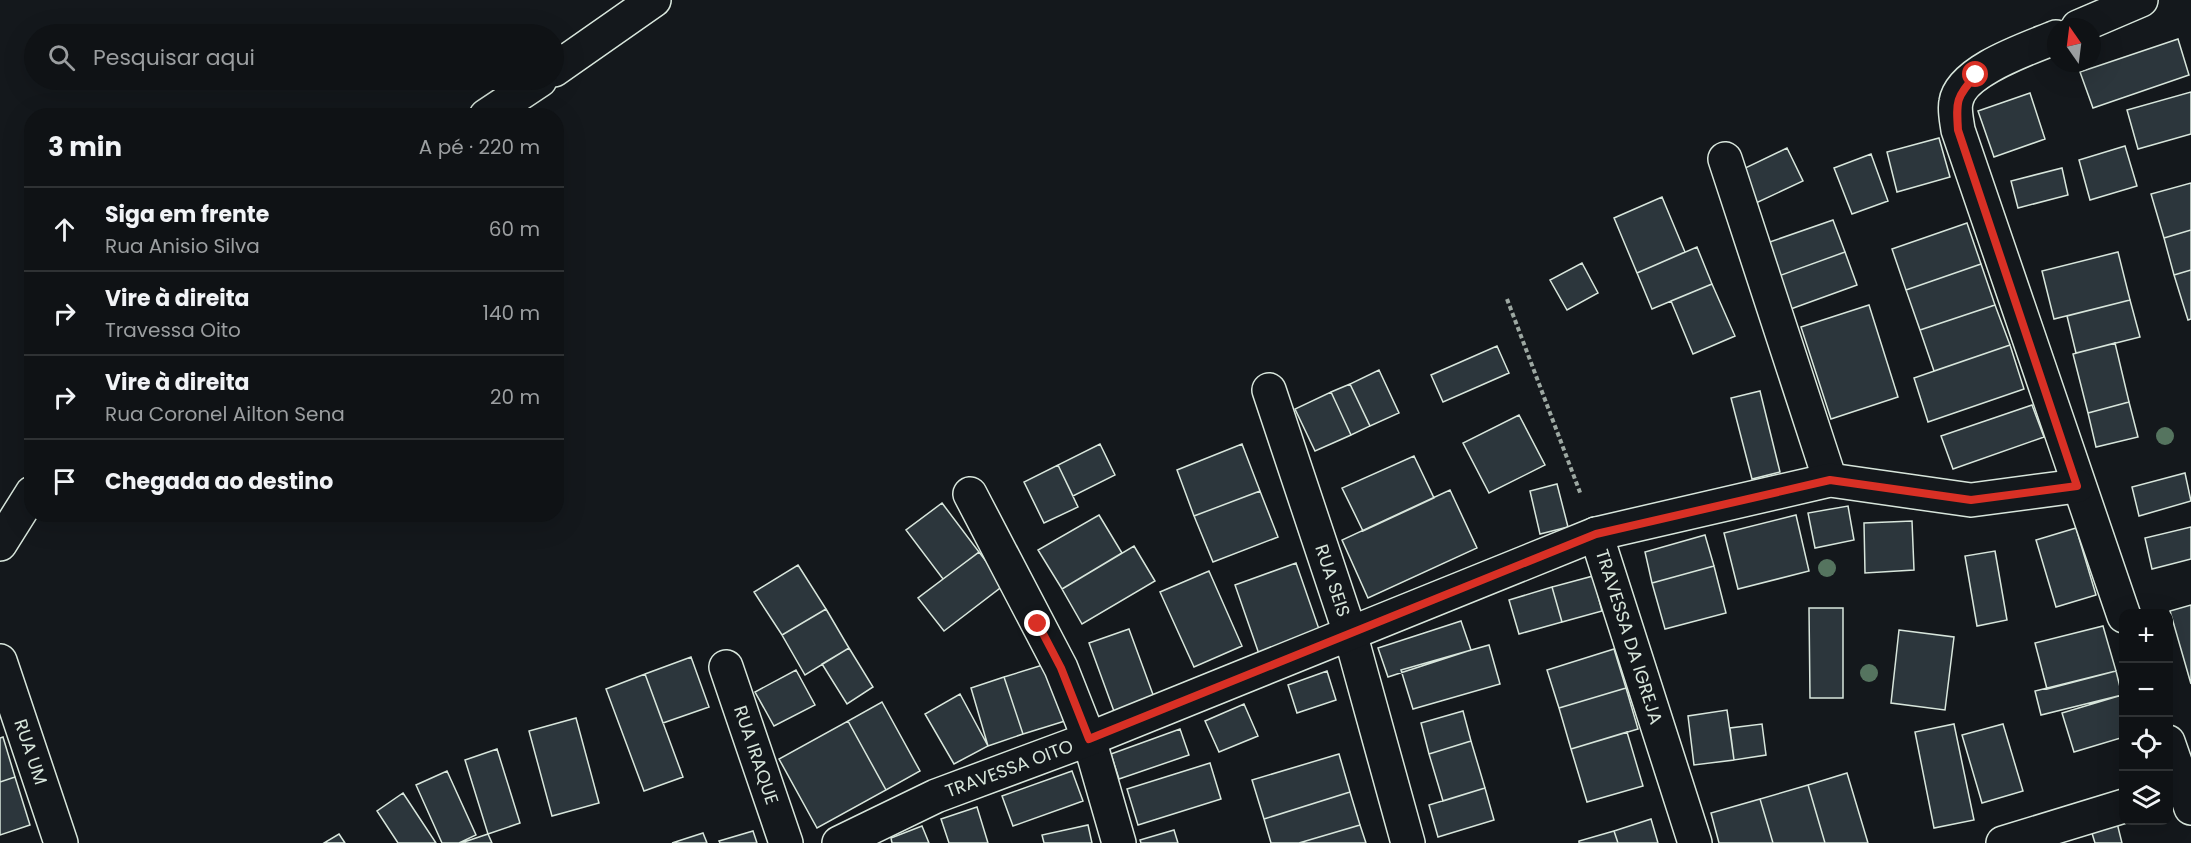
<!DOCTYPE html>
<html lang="pt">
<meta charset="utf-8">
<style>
:root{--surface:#0f1215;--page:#1d2022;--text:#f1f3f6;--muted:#9b9ea0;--line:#2f3234}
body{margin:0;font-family:Poppins,sans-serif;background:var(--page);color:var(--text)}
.controls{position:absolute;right:18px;bottom:18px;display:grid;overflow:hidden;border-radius:12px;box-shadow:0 6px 24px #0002}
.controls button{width:54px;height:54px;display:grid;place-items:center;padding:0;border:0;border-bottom:2px solid var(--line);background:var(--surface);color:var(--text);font:30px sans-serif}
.compass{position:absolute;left:2047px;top:18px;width:54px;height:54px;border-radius:50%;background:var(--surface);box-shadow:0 6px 24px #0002;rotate:346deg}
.stop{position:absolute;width:18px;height:18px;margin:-14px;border:4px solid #d93025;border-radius:50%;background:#fff}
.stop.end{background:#d93025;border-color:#fff;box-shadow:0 2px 6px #0008}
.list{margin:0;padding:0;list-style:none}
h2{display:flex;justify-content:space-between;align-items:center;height:78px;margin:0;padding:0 24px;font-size:26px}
h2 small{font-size:20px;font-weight:400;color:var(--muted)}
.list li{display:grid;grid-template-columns:39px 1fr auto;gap:18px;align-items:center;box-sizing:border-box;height:84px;padding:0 24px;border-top:2px solid var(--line)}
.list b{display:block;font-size:22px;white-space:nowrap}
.list p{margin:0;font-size:20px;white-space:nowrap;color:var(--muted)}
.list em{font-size:20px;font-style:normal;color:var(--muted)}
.icon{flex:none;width:33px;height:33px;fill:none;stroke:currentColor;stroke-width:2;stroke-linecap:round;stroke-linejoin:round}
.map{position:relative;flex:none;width:2191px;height:843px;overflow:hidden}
.search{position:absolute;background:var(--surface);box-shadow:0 6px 24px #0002;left:24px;top:24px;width:540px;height:66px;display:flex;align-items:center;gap:15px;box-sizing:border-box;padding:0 21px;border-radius:33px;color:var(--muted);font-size:22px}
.panel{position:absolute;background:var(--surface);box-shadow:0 6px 24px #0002;left:24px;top:108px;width:540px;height:414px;border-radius:24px}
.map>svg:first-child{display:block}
</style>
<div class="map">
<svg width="2191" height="843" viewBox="0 0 2191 843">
<rect width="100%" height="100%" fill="#14181c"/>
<path fill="#2c363c" stroke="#d8e6dc" stroke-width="1.5" d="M 2178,39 L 2189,75 L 2093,108 L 2080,72 Z
M 2191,92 L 2191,134 L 2138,149 L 2127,110 Z
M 2030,93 L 2045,139 L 1994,157 L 1978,111 Z
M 1939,138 L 1950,177 L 1897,192 L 1887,152 Z
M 2125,146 L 2137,186 L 2090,200 L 2079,160 Z
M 1787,148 L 1803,181 L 1756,203 L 1741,170 Z
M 1871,154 L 1888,201 L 1852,214 L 1834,168 Z
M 2062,168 L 2068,195 L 2018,208 L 2011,181 Z
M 2191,183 L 2191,230 L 2164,238 L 2151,194 Z
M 1662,197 L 1685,252 L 1637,273 L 1614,218 Z
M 1833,220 L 1845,252 L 1776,277 L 1764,244 Z
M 1967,223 L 1981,264 L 1906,290 L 1892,249 Z
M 2191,230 L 2191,270 L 2174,275 L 2164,238 Z
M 1697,247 L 1712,284 L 1652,309 L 1637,273 Z
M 1845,252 L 1857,285 L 1788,310 L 1776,277 Z
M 2118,252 L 2130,300 L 2054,319 L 2042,271 Z
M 1582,263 L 1598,293 L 1567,310 L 1550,280 Z
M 1981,264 L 1995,305 L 1920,330 L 1906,290 Z
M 2191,270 L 2191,319 L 2188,320 L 2174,275 Z
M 1712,284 L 1735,336 L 1693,354 L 1671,301 Z
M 2130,300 L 2140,337 L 2076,353 L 2067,316 Z
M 1869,305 L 1898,397 L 1831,419 L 1801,327 Z
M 1995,305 L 2010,345 L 1934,371 L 1920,330 Z
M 2115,343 L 2129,402 L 2088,413 L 2073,354 Z
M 2010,345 L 2024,389 L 1928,422 L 1914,378 Z
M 1497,346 L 1509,373 L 1443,402 L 1431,375 Z
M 1379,370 L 1399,413 L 1370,426 L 1350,384 Z
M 1350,384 L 1370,426 L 1351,435 L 1331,392 Z
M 1760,391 L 1780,472 L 1752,479 L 1731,398 Z
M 1331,392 L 1351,435 L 1315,451 L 1295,409 Z
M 2129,402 L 2138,437 L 2096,447 L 2088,413 Z
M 2032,405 L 2044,437 L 1953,469 L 1941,436 Z
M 1519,415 L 1545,465 L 1489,493 L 1463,443 Z
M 1100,444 L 1115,475 L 1073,496 L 1058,465 Z
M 1242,444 L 1260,491 L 1194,516 L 1177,470 Z
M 1414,456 L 1434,498 L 1363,531 L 1342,488 Z
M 1058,465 L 1078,507 L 1044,523 L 1024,482 Z
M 2185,473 L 2191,501 L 2139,516 L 2132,487 Z
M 1557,484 L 1568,527 L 1540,534 L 1530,491 Z
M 1450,490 L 1477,548 L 1368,598 L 1342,540 Z
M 1260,491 L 1278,537 L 1213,562 L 1194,516 Z
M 942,503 L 979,552 L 943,579 L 906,530 Z
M 1848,506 L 1854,540 L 1815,548 L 1808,513 Z
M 1099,515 L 1122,553 L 1062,589 L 1038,550 Z
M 1796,515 L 1809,571 L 1738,589 L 1724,533 Z
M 1912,521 L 1914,570 L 1865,573 L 1864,523 Z
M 2191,527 L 2191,559 L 2152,569 L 2145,538 Z
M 2076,528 L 2096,595 L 2056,607 L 2036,540 Z
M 1705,535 L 1714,566 L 1652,583 L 1645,552 Z
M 1134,546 L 1155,581 L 1082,624 L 1062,589 Z
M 1995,551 L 2007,620 L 1977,626 L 1965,556 Z
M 979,552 L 1004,585 L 944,631 L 918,598 Z
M 1296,563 L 1320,632 L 1259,654 L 1235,585 Z
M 798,565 L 826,609 L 782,635 L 754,592 Z
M 1714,566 L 1726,613 L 1665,629 L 1652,583 Z
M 1209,571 L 1242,646 L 1194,667 L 1160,592 Z
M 1593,576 L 1602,611 L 1562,622 L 1552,587 Z
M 1552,587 L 1562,622 L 1519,634 L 1509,600 Z
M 2191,605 L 2191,684 L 2170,611 Z
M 1809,608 L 1843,608 L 1843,698 L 1810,698 Z
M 826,609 L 849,648 L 805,675 L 782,635 Z
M 1461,621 L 1471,650 L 1388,677 L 1378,648 Z
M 2103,626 L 2116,671 L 2047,689 L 2035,643 Z
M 1129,629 L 1155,700 L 1115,714 L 1089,643 Z
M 1899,630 L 1954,637 L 1945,710 L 1891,703 Z
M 1489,645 L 1500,684 L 1413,709 L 1401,670 Z
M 849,648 L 873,687 L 847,704 L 822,664 Z
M 1614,649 L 1626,688 L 1559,708 L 1547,670 Z
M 691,657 L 709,707 L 663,723 L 645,674 Z
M 1046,664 L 1065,721 L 1023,734 L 1004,677 Z
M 796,670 L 815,705 L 774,726 L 755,692 Z
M 1327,671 L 1336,700 L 1297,713 L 1288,685 Z
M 2116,671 L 2122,695 L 2041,715 L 2035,691 Z
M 645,674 L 683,777 L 644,791 L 606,689 Z
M 1004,677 L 1023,734 L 988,746 L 971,688 Z
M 1626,688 L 1638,729 L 1571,749 L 1559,708 Z
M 960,694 L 988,746 L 954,764 L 925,714 Z
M 2122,695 L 2124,737 L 2074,752 L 2062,713 Z
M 882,702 L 920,771 L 886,790 L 848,721 Z
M 1244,704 L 1258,736 L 1219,752 L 1205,721 Z
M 1727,710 L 1734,760 L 1694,765 L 1688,716 Z
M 1463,711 L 1471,741 L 1429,754 L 1421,723 Z
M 576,718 L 599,803 L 552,816 L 529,731 Z
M 848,721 L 886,790 L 817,828 L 779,759 Z
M 1762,724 L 1766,755 L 1734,760 L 1730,728 Z
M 1954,724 L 1974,820 L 1934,828 L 1915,732 Z
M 2003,724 L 2023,791 L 1982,803 L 1962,735 Z
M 1180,729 L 1189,755 L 1119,779 L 1111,754 Z
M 1627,732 L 1643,786 L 1587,802 L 1571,749 Z
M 3,737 L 15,777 L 0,782 L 0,738 Z
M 1471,741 L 1485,788 L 1443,801 L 1429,754 Z
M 497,749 L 520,823 L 488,834 L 465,760 Z
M 1339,754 L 1350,792 L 1264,819 L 1252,780 Z
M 1210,763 L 1221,799 L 1138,825 L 1127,789 Z
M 447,771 L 476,835 L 459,843 L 442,843 L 416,785 Z
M 1072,771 L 1083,801 L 1013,826 L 1002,796 Z
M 1847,773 L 1868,843 L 1825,843 L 1808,785 Z
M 15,777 L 30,825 L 0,835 L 0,782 Z
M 1808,785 L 1825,843 L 1773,843 L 1760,799 Z
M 1485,788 L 1494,820 L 1438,837 L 1429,805 Z
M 1350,792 L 1360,825 L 1299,843 L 1271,843 L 1264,819 Z
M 403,793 L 436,843 L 398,843 L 377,811 Z
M 1760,799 L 1773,843 L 1719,843 L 1711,813 Z
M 977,807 L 988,843 L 949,843 L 941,819 Z
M 1651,819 L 1658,843 L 1618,843 L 1614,831 Z
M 2117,823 L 2122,843 L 2095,843 L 2091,830 Z
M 1088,825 L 1092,843 L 1044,843 L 1042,835 Z
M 1360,825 L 1366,843 L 1299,843 Z
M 922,826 L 929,843 L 892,843 L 891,838 Z
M 1174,830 L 1178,843 L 1141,843 L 1140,840 Z
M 753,831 L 757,843 L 720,843 L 719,841 Z
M 1614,831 L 1618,843 L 1579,843 L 1579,841 Z
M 703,833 L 707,843 L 672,843 Z
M 339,834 L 345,843 L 324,843 Z
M 488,834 L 492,843 L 461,843 Z"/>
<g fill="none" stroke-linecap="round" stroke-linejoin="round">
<defs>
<g id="minor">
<path d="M 2078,27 L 2141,0"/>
<path d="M 2056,37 C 2030,48 1961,70 1956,102 C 1954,110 1957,122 1958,130 L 2124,616"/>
<path d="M 554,70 L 654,0"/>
<path d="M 486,116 L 540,80"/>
<path d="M 1725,159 L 1830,480"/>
<path id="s1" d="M 1269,390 L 1350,633 L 1408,843"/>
<path d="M 970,494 L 1061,668 L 1089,739 L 1119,843"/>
<path id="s2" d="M 1596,534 L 1695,843"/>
<path d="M 0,544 L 32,493"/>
<path id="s3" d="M 0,661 L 61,843"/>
<path id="s4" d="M 726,667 L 786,843"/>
<path d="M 2168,742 L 2191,808"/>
<path id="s5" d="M 839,843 L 936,796 L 1089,739 L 1596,534 L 1830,480 L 1971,500 L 2077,486"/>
<path d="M 2003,843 L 2124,806"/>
</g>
</defs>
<use href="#minor" stroke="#d8e6dc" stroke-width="36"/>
<path stroke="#9da8a2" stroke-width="4" stroke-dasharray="4.5 3" stroke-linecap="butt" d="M 1507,299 L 1581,495"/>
<use href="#minor" stroke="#14181c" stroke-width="33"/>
</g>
<g fill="#55745f">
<circle cx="2165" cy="436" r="9"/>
<circle cx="1827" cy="568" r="9"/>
<circle cx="1869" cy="673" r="9"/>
</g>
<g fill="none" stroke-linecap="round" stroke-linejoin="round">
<path stroke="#d93025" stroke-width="8" d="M 1038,624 L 1061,668 L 1089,739 L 1596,534 L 1830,480 L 1971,500 L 2077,486 L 1958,130 C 1956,101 1956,97 1976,75"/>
</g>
<g text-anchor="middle" stroke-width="4.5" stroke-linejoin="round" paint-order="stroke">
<g font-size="18" fill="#d8e6dc" stroke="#14181c">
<text dy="6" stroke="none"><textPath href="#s1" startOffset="201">RUA SEIS</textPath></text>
<text dy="6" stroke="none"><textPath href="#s2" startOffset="108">TRAVESSA DA IGREJA</textPath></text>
<text dy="6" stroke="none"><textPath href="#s3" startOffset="96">RUA UM</textPath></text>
<text dy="6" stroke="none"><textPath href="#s4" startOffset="93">RUA IRAQUE</textPath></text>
<text dy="6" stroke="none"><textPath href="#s5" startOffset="186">TRAVESSA OITO</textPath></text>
</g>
</g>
</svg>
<div class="controls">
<button>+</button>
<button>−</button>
<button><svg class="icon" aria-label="locate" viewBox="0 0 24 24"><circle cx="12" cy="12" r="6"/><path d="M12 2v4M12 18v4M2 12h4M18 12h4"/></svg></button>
<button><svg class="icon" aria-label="layers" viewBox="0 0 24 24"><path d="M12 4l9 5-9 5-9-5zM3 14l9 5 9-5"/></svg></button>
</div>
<svg class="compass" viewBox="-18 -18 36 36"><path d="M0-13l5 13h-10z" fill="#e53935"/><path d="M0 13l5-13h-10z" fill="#9b9ea0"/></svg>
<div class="stop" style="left:1976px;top:75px"></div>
<div class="stop end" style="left:1038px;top:624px"></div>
<div class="search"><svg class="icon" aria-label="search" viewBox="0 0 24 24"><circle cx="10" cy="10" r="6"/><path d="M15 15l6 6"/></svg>Pesquisar aqui</div>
<section class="panel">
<h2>3 min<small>A pé · 220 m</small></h2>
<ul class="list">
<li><svg class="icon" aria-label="ahead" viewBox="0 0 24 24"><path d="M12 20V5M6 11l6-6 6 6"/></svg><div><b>Siga em frente</b><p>Rua Anisio Silva</p></div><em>60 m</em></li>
<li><svg class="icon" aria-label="right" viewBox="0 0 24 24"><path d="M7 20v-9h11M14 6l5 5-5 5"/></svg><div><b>Vire à direita</b><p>Travessa Oito</p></div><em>140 m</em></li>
<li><svg class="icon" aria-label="right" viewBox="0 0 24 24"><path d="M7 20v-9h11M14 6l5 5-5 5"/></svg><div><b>Vire à direita</b><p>Rua Coronel Ailton Sena</p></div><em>20 m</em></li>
<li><svg class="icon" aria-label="arrive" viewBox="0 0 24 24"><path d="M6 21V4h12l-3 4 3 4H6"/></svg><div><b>Chegada ao destino</b></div></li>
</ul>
</section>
</div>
